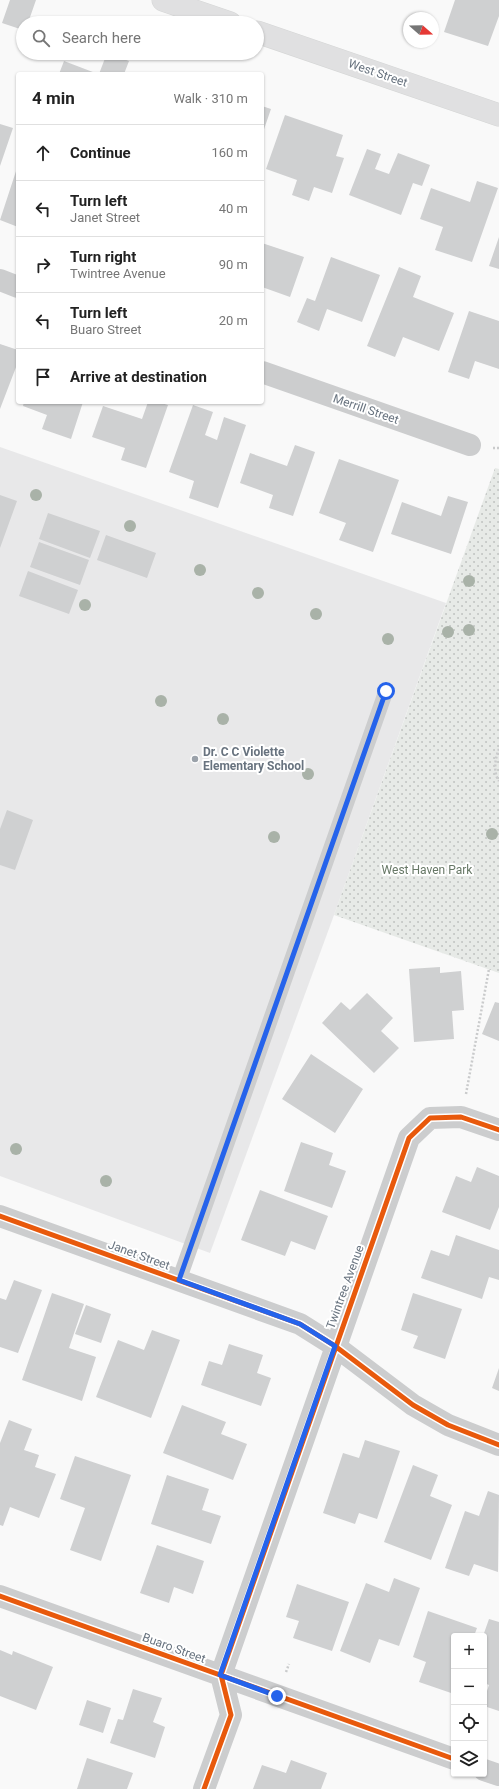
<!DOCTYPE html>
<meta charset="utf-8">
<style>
:root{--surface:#fff;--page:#f2f2f2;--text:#222;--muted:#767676;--line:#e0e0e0}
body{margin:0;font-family:Roboto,sans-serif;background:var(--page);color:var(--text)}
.controls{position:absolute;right:12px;bottom:12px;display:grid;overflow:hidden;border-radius:4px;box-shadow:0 1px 3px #0004}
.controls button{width:36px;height:36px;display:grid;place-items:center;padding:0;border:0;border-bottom:1px solid var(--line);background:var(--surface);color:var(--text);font:20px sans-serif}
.compass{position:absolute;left:403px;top:12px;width:36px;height:36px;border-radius:50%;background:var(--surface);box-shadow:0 1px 3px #0004;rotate:110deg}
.stop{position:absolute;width:12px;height:12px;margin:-9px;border:3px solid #2563eb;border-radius:50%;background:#fff}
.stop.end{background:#2563eb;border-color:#fff;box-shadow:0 1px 4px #0008}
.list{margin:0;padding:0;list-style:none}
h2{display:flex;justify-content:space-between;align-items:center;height:52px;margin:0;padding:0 16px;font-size:17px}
h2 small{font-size:13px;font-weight:400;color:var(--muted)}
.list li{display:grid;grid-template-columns:26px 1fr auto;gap:12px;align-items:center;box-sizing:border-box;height:56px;padding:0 16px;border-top:1px solid var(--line)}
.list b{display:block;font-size:15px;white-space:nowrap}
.list p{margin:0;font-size:13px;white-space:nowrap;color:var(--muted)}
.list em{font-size:13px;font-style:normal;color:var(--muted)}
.icon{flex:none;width:22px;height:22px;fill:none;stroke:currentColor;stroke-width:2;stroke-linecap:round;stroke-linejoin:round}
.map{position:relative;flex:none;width:499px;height:1789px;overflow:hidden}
.search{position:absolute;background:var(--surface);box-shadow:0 1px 3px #0004;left:16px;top:16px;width:248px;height:44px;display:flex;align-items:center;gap:10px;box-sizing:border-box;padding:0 14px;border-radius:22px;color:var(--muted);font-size:15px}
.panel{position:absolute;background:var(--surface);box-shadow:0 1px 3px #0004;left:16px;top:72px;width:248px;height:332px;border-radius:4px}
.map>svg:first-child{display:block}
</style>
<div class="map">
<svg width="499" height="1789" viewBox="0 0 499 1789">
<defs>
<pattern id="park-dots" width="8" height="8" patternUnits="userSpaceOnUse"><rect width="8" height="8" fill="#e7eae7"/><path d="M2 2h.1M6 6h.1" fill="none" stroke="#bfc2c0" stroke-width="1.8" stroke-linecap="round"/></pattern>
</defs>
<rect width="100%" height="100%" fill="#f9f9f9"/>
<path fill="#e8e8e9" d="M 0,447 L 446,603 L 334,915 L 210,1253 L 0,1176 Z"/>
<path fill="url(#park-dots)" d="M 495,468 L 499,469 L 499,973 L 334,915 Z"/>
<path fill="#cfd0d1" d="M 10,0 L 36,0 L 28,23 L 23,23 L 23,30 L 2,23 Z
M 455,0 L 499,0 L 499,16 L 488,46 L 444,32 Z
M 107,53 L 129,61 L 124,74 L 99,74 Z
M 64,61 L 98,74 L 59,74 Z
M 262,106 L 271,109 L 262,135 Z
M 285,115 L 343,135 L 336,156 L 344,158 L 332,193 L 314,187 L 309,201 L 292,195 L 297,180 L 266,169 Z
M 0,124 L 13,128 L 0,166 Z
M 367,149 L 381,154 L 375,169 L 389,174 L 398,153 L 430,165 L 422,186 L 413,183 L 401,215 L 349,195 Z
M 18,165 L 18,227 L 0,220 Z
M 477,181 L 498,188 L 472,262 L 435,250 L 443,227 L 420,219 L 431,188 L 470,202 Z
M 499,237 L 499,269 L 489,266 Z
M 262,243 L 304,257 L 290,297 L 262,287 Z
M 331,257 L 380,275 L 362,322 L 327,309 L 319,331 L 297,322 L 307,298 L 315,301 Z
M 399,267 L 421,276 L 413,297 L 454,313 L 439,351 L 403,337 L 395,357 L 367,346 Z
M 469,311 L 499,321 L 499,369 L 475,361 L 469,379 L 448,372 Z
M 0,344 L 18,350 L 18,362 L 0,409 Z
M 24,402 L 83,402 L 71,439 L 42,429 L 47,415 L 23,406 Z
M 148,402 L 158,402 L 168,405 L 146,468 L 121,460 L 125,448 L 92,437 L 103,406 L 142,419 Z
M 193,405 L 213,412 L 205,435 L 217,440 L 224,417 L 246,425 L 218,508 L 189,498 L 194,481 L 169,472 Z
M 295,445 L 315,452 L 293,516 L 269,508 L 273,495 L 240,483 L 250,453 L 287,466 Z
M 339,459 L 399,480 L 373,552 L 339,540 L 346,523 L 319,513 Z
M 0,495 L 17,501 L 0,548 Z
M 448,496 L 468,502 L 451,554 L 391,534 L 402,502 L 441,516 Z
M 48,513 L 100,531 L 90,558 L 39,539 Z
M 106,535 L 156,553 L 147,578 L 97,560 Z
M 39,542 L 89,560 L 80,585 L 30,567 Z
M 28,571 L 78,590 L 69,614 L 19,596 Z
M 7,810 L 33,820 L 15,870 L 0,865 L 0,829 Z
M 440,967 L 440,973 L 461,971 L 464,1010 L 452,1011 L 454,1039 L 414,1042 L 409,969 Z
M 367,993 L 393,1018 L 381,1031 L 399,1048 L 374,1073 L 322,1023 L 341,1002 L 350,1010 Z
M 495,1002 L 499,1003 L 499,1041 L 482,1034 Z
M 311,1054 L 363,1089 L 335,1133 L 282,1099 Z
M 301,1142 L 333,1153 L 329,1165 L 346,1171 L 332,1208 L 284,1191 Z
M 477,1167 L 499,1176 L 499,1207 L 490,1230 L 442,1212 L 456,1176 L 471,1182 Z
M 260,1190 L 328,1216 L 315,1250 L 291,1241 L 285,1256 L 241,1240 Z
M 456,1235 L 499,1250 L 499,1280 L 489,1277 L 482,1299 L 421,1278 L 431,1250 L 449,1256 Z
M 14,1280 L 42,1290 L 18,1353 L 0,1347 L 0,1298 L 6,1300 Z
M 52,1293 L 84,1304 L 69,1348 L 96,1357 L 82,1401 L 22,1380 Z
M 413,1293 L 462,1309 L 445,1359 L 413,1348 L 418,1336 L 401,1330 Z
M 86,1305 L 111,1314 L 101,1343 L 75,1334 Z
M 152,1330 L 180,1340 L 151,1418 L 96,1397 L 118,1340 L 144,1350 Z
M 229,1344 L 263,1355 L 257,1373 L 271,1378 L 261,1406 L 201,1385 L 209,1361 L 222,1365 Z
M 499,1368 L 499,1391 L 492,1388 Z
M 182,1405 L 226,1422 L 221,1434 L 247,1444 L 233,1480 L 163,1453 Z
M 9,1420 L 32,1429 L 24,1450 L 39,1455 L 35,1467 L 56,1474 L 39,1518 L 10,1507 L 3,1526 L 0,1525 L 0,1443 Z
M 365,1440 L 400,1451 L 377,1519 L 359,1513 L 355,1524 L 323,1513 L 343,1453 L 359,1458 Z
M 75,1456 L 131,1475 L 101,1561 L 70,1550 L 85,1508 L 60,1499 Z
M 413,1465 L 438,1475 L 430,1496 L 452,1505 L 431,1560 L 384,1542 Z
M 167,1475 L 209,1489 L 202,1510 L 221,1516 L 211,1544 L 151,1524 Z
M 488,1491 L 499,1495 L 498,1572 L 474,1564 L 469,1576 L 445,1568 L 465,1511 L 479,1516 Z
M 157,1545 L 204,1561 L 193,1594 L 174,1587 L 169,1603 L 140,1593 Z
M 394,1578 L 420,1588 L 399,1646 L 379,1639 L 370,1663 L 340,1651 L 366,1583 L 389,1592 Z
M 297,1584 L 349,1602 L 332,1651 L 293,1638 L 299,1621 L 286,1617 Z
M 428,1611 L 477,1628 L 474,1636 L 454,1636 L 454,1694 L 419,1682 L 426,1662 L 413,1657 Z
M 489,1619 L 499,1622 L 499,1711 L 484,1706 L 484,1700 L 489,1685 L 484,1683 L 483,1636 Z
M 0,1650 L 12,1655 L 13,1651 L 53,1667 L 36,1710 L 0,1696 Z
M 133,1689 L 162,1698 L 153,1722 L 165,1727 L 155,1758 L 110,1743 L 118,1719 L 123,1720 Z
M 87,1700 L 111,1708 L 103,1733 L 79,1725 Z
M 87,1758 L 133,1773 L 127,1789 L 77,1789 Z
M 291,1760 L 327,1773 L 321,1789 L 253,1789 L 262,1765 L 286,1773 Z"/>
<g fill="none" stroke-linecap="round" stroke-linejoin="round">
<defs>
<path id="secondary" d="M 163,0 L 230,23
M 257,32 L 499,115"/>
</defs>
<use href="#secondary" stroke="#d5d6d6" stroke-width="23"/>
<path stroke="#cacbcc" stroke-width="2.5" stroke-dasharray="2 2" stroke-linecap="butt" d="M 493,448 L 499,448
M 499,749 C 495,758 493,773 499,781
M 466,1094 L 489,969
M 286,1672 L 289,1664"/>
<path stroke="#cccdce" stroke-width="15" d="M 179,1280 L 386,691"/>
<path stroke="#cccdce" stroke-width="22" d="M 0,280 L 18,287
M 262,372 L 470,445
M 0,1216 L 300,1324 L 335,1346 L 413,1405 L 448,1425 L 499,1445
M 0,1596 L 454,1759
M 484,1770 L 499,1775
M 204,1789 L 231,1715 L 221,1675 L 409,1138 L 430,1118 L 461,1117 L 499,1130"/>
<use href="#secondary" stroke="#e0e0e1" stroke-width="22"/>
<defs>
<path id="cycleway" d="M 0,1216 L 300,1324 L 335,1346 L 413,1405 L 448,1425 L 499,1445
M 0,1596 L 454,1759
M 204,1789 L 231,1715 L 221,1675 L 409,1138 L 430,1118 L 461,1117 L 499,1130"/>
</defs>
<use href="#cycleway" stroke="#fff" stroke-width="8"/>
<use href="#cycleway" stroke="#e8590c" stroke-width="5"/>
</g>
<g fill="#a9b2a8">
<circle cx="36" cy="495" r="6"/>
<circle cx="130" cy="526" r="6"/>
<circle cx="200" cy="570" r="6"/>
<circle cx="469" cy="581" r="6"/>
<circle cx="258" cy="593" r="6"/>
<circle cx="85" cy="605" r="6"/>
<circle cx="316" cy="614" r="6"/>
<circle cx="469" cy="630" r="6"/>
<circle cx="448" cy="632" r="6"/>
<circle cx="388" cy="639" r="6"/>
<circle cx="161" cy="701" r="6"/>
<circle cx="223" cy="719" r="6"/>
<circle cx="308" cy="774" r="6"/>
<circle cx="492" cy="834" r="6"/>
<circle cx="274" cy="837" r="6"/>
<circle cx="16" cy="1149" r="6"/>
<circle cx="106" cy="1181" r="6"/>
</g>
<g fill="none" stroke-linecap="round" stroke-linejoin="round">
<path stroke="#2563eb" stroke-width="5" d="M 277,1696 L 220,1675 L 335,1346 L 300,1324 L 179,1280 L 386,691"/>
</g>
<circle fill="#9ba2aa" stroke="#fff" stroke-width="1.5" cx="195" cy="759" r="4"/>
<g text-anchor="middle" stroke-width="4" stroke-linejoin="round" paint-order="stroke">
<g font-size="12" fill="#68737f" stroke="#fff">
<text transform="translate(378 73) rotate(19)" y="4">West Street</text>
<text transform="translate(366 409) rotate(19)" y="4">Merrill Street</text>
<text transform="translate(139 1255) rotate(20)" y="4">Janet Street</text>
<text transform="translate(345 1287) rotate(-70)" y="4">Twintree Avenue</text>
<text transform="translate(174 1648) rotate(20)" y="4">Buaro Street</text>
</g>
<g font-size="12" font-weight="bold" fill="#68737f" stroke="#fff" text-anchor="start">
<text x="203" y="756">Dr. C C Violette<tspan x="203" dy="14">Elementary School</tspan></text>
</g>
<g font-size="12" fill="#677866" stroke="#fff">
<text x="427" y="874">West Haven Park</text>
</g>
</g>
</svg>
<div class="controls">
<button>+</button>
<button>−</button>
<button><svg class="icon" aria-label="locate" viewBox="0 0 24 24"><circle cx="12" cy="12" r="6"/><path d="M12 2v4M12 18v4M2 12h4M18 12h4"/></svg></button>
<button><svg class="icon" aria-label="layers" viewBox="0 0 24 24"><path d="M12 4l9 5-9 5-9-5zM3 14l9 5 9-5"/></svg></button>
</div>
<svg class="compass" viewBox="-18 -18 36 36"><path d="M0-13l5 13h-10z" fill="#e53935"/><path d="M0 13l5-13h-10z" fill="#767676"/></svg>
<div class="stop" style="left:386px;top:691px"></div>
<div class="stop end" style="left:277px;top:1696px"></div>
<div class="search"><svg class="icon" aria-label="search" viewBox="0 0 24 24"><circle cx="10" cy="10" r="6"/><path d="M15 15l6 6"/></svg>Search here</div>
<section class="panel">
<h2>4 min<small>Walk · 310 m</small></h2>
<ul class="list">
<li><svg class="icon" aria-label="ahead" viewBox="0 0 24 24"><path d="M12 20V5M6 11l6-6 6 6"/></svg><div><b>Continue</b></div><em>160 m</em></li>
<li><svg class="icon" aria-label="left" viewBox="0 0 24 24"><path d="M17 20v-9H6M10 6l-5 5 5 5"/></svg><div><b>Turn left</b><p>Janet Street</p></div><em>40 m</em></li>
<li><svg class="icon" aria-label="right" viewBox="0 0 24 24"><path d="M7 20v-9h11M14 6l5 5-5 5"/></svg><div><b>Turn right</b><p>Twintree Avenue</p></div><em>90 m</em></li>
<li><svg class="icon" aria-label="left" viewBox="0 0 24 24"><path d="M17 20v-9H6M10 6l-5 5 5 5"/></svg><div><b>Turn left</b><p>Buaro Street</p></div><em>20 m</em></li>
<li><svg class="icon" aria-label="arrive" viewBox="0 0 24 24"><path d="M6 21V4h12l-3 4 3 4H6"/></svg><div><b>Arrive at destination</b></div></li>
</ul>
</section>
</div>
